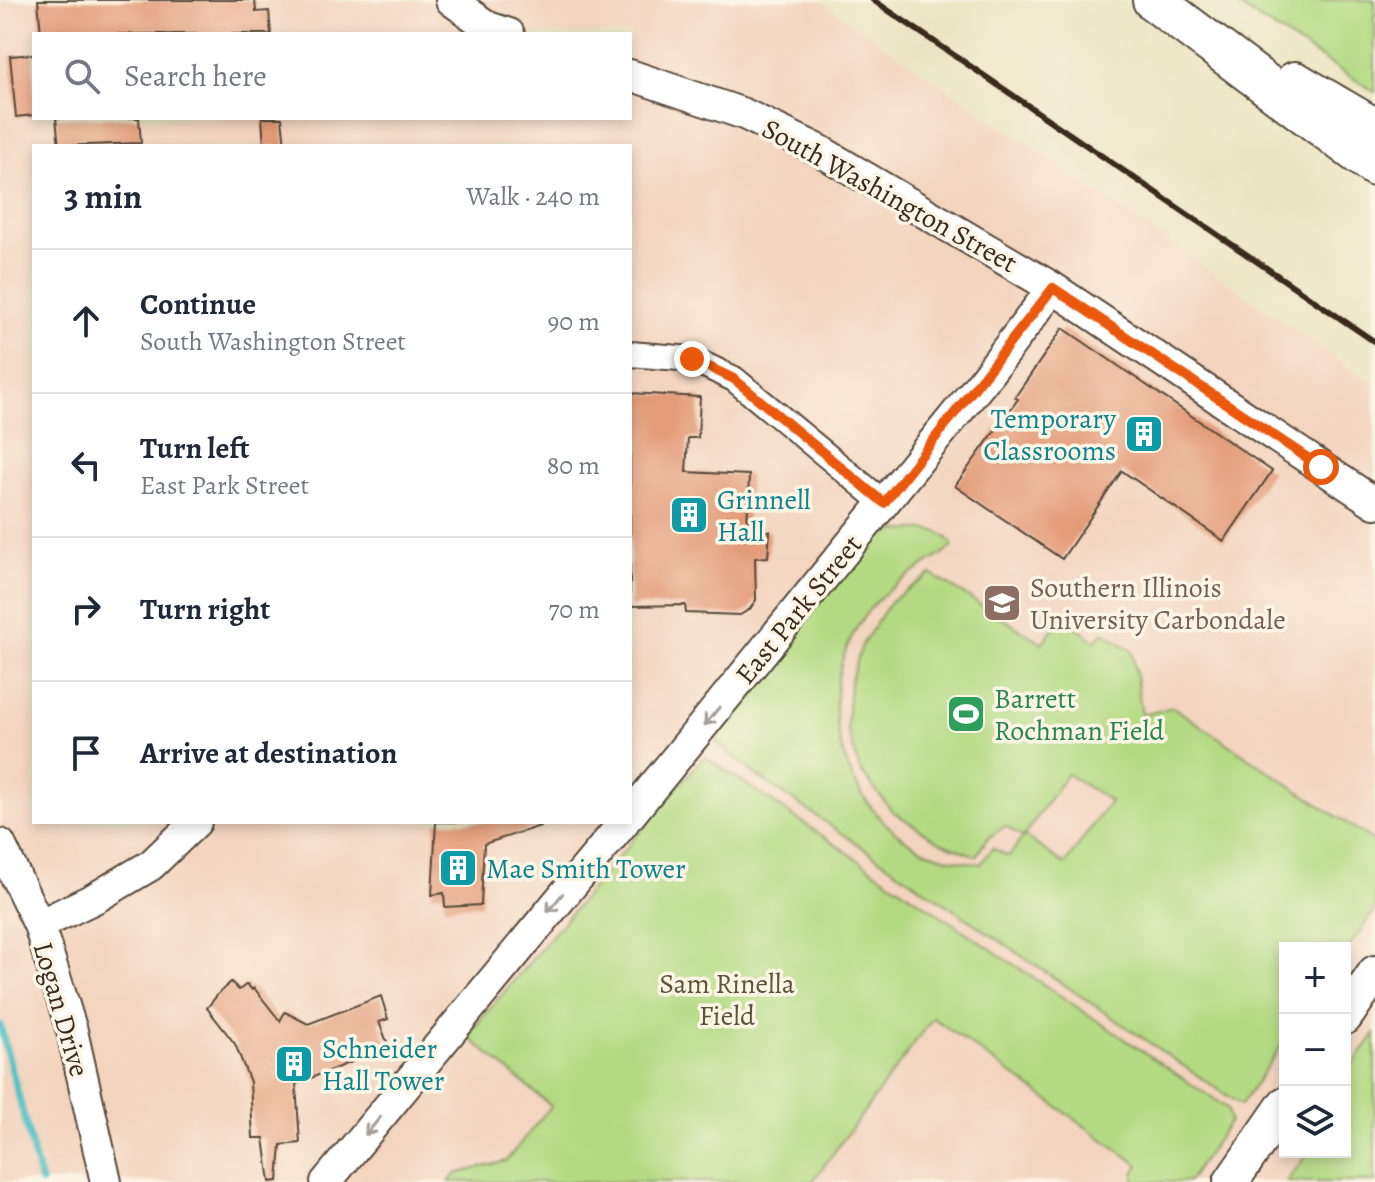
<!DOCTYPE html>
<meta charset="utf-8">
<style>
:root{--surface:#fff;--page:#f2f2f3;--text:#1f2937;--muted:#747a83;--line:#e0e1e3}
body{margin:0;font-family:Alegreya,serif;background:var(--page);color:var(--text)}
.controls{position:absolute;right:24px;bottom:24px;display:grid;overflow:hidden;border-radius:0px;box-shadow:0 4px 12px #0003}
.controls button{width:72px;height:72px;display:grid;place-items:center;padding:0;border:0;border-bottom:2px solid var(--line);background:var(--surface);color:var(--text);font:40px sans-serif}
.stop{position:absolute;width:24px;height:24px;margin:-18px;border:6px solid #ea580c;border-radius:50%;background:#fff}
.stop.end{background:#ea580c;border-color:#fff;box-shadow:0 2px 8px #0008}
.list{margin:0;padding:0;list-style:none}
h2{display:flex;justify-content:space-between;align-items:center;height:104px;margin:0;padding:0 32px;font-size:34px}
h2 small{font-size:26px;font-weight:400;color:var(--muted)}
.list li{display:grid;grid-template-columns:52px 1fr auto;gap:24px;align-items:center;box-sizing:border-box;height:144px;padding:0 32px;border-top:2px solid var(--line)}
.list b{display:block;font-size:30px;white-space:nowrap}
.list p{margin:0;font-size:26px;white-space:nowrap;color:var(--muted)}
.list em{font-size:26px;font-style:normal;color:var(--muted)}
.icon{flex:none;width:44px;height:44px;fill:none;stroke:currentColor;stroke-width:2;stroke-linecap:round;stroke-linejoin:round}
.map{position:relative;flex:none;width:1375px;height:1182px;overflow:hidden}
.search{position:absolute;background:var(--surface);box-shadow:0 4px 12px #0003;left:32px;top:32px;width:600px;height:88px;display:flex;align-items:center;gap:20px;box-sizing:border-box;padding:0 28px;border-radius:0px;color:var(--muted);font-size:30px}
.panel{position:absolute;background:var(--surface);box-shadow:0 4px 12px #0003;left:32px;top:144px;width:600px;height:680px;border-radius:0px}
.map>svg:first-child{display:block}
</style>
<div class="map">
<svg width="1375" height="1182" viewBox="0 0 1375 1182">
<rect width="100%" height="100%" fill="#fcf5e5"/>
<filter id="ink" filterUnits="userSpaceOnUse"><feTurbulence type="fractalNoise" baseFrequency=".0125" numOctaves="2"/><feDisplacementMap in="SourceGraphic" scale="16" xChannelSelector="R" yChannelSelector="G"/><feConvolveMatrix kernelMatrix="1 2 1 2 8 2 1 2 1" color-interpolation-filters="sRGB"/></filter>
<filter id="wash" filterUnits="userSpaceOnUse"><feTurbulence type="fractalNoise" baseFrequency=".006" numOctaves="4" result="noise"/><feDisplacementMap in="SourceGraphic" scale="32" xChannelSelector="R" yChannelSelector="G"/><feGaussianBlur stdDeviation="1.8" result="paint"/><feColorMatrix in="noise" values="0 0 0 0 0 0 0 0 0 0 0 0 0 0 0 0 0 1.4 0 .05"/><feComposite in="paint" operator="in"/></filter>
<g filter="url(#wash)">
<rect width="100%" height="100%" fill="#ebe4c2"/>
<path fill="#f3d4bf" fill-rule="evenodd" d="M 0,0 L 819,0 L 1375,385 L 1375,1182 L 0,1182 ZM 34,34 L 630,34 L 630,118 L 34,118 ZM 34,146 L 630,146 L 630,822 L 34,822 ZM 1285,948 L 1345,948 L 1345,1152 L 1285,1152 Z"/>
<path fill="#b3da83" stroke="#778250" stroke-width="2" fill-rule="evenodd" d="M 1229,0 L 1375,0 L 1375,92 Z
M 894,531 C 916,531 944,523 953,547 C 922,569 885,585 863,618 C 809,695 839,807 922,849 C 942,858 961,861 981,864 L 992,848 L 1009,856 L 1023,837 L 1005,826 L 987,839 L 976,856 L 940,842 L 892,811 L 860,770 L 847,728 L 850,682 L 862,645 L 891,601 L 931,574 L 1042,643 L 1062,617 L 1095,641 L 1104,632 L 1132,651 L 1142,715 L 1173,707 L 1375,842 L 1375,909 L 1345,953 L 1345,948 L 1285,948 L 1285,1040 L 1241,1105 L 756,775 L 716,742 L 758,677 L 865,544 ZM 1067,774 L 1110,801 L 1065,864 L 1024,836 Z
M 704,756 L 1227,1108 L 1230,1121 L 1188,1182 L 1134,1182 L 1134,1173 L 1139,1165 L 933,1018 L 812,1182 L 449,1182 L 456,1174 L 506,1161 L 551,1106 L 467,1036 Z
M 1375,1033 L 1375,1182 L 1286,1182 L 1309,1152 L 1345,1152 L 1345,1077 Z"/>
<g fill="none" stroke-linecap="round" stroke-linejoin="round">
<path stroke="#52c1c7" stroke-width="7" d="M 0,1025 L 41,1182"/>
</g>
<g id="blocks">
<path fill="#e39b78" d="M 38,0 L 255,0 L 256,12 L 269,11 L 271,34 L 41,34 Z
M 34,54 L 34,115 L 16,117 L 10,56 Z
M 56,118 L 139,118 L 141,143 L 59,146 Z
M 262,118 L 282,118 L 285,146 L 264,146 Z
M 1063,328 L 1272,471 L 1224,541 L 1122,471 L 1062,559 L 955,486 L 1018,399 L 1015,397 Z
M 630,393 L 700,397 L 698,438 L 688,438 L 686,472 L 749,475 L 747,530 L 770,531 L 768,557 L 755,558 L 756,600 L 750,609 L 740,615 L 686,613 L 685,605 L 630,606 Z
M 436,822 L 539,822 L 540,826 L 484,844 L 481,905 L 445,907 L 444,893 L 432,895 Z
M 231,982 L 239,990 L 247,984 L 252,990 L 254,988 L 280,1021 L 285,1012 L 308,1024 L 381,996 L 388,1019 L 379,1022 L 389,1047 L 296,1084 L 300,1143 L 281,1145 L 278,1181 L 270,1182 L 264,1138 L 253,1138 L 250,1082 L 235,1044 L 207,1008 L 219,993 Z"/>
</g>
</g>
<g filter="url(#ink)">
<use href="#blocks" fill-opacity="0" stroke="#554637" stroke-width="2"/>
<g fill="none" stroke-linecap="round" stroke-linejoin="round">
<defs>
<path id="minor" d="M 630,354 L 692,359 L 734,379 L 884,503"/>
<path id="tertiary" d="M 451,0 L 488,27 L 509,34
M 630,75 L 744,114 L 817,149 L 1053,288 L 1375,503
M 630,815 L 982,382 L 1053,288
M 0,844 L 39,925 L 72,1031 L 106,1182
M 39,925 L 95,898 L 151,865 L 196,822
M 326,1182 L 624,822"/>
<path id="secondary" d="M 1345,1017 L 1375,973
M 1231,1182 L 1285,1104"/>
<path id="trunk" d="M 1153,0 L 1375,166
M 1295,82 L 1375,129"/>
</defs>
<use href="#minor" stroke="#554637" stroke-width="28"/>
<use href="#tertiary" stroke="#554637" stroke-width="34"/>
<use href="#secondary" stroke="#554637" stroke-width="38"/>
<use href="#trunk" stroke="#554637" stroke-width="44"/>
<use href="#minor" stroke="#fff" stroke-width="24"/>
<use href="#tertiary" stroke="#fff" stroke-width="30"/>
<use href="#secondary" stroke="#fff" stroke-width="34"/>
<use href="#trunk" stroke="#fff" stroke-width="40"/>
<path stroke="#3b2a1e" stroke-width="6" d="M 873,0 L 1375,342"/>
</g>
<defs><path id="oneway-shaft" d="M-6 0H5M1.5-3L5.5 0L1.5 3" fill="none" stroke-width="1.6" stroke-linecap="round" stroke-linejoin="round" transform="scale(2)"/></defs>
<g stroke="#a79f9a">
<use href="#oneway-shaft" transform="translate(712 716) rotate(129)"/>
<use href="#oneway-shaft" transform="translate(555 903) rotate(130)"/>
<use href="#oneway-shaft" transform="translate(373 1126) rotate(130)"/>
</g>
</g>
<g fill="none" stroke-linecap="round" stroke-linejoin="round" filter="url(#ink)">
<path stroke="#ea580c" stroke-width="10" d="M 692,359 L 734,379 L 884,503 L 1053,288 L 1321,467"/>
</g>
<defs>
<symbol id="building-square" viewBox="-11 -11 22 22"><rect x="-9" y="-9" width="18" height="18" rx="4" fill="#0f9aa8" stroke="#fcf5e5"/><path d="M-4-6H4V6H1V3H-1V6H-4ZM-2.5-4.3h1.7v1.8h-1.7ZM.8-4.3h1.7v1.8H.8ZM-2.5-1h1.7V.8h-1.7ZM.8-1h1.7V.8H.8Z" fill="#fff"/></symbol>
<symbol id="university-square" viewBox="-11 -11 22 22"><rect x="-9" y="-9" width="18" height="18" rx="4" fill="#8d6e63" stroke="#fcf5e5"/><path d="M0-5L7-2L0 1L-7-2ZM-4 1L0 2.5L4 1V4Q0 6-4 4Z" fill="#fff"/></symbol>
<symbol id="stadium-square" viewBox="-11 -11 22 22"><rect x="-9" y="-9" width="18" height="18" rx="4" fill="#2e9e5b" stroke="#fcf5e5"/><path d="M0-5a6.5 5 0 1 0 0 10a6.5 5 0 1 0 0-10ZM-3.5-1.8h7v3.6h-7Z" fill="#fff"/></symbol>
</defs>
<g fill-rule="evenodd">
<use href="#building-square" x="1122" y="412" width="44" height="44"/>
<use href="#building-square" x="667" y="493" width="44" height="44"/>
<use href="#university-square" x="980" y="581" width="44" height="44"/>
<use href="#stadium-square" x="944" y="692" width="44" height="44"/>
<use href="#building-square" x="436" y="846" width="44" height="44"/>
<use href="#building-square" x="272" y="1042" width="44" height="44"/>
</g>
<g text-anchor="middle" stroke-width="7" stroke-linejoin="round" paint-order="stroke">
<g font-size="28" fill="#3b2a1e" stroke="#fcf5e5">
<text transform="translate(890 195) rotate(29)" y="10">South Washington Street</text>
<text transform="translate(798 609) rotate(-51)" y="10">East Park Street</text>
<text transform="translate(62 1009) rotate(74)" y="10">Logan Drive</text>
</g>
<g font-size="28" fill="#0d838f" stroke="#fcf5e5" text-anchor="start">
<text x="1116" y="428" text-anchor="end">Temporary<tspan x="1116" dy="32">Classrooms</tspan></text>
<text x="717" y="509">Grinnell<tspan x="717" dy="32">Hall</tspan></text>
<text x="486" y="878">Mae Smith Tower</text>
<text x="322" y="1058">Schneider<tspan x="322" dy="32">Hall Tower</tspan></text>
</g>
<g font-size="28" fill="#785e54" stroke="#fcf5e5" text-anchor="start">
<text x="1030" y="597">Southern Illinois<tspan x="1030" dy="32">University Carbondale</tspan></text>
</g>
<g font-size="28" fill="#27864d" stroke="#fcf5e5" text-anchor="start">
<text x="994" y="708">Barrett<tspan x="994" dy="32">Rochman Field</tspan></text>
</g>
<g font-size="28" fill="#595637" stroke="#fcf5e5">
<text x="727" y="993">Sam Rinella<tspan x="727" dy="32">Field</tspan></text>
</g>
</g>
</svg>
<div class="controls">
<button>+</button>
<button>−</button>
<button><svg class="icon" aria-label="layers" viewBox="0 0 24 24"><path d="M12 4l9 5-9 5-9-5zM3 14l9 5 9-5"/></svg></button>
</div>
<div class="stop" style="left:1321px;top:467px"></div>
<div class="stop end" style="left:692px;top:359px"></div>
<div class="search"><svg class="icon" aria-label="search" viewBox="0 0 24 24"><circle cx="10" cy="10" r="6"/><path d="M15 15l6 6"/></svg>Search here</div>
<section class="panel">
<h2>3 min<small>Walk · 240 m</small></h2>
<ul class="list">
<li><svg class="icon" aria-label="ahead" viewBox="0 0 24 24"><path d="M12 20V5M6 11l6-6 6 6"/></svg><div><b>Continue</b><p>South Washington Street</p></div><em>90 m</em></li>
<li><svg class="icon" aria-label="left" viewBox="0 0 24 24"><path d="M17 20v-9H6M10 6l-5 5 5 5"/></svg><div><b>Turn left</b><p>East Park Street</p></div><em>80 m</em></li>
<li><svg class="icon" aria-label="right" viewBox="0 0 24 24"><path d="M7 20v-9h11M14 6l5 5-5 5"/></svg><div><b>Turn right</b></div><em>70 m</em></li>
<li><svg class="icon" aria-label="arrive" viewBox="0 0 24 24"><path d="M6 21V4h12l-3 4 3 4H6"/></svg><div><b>Arrive at destination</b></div></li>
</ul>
</section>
</div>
